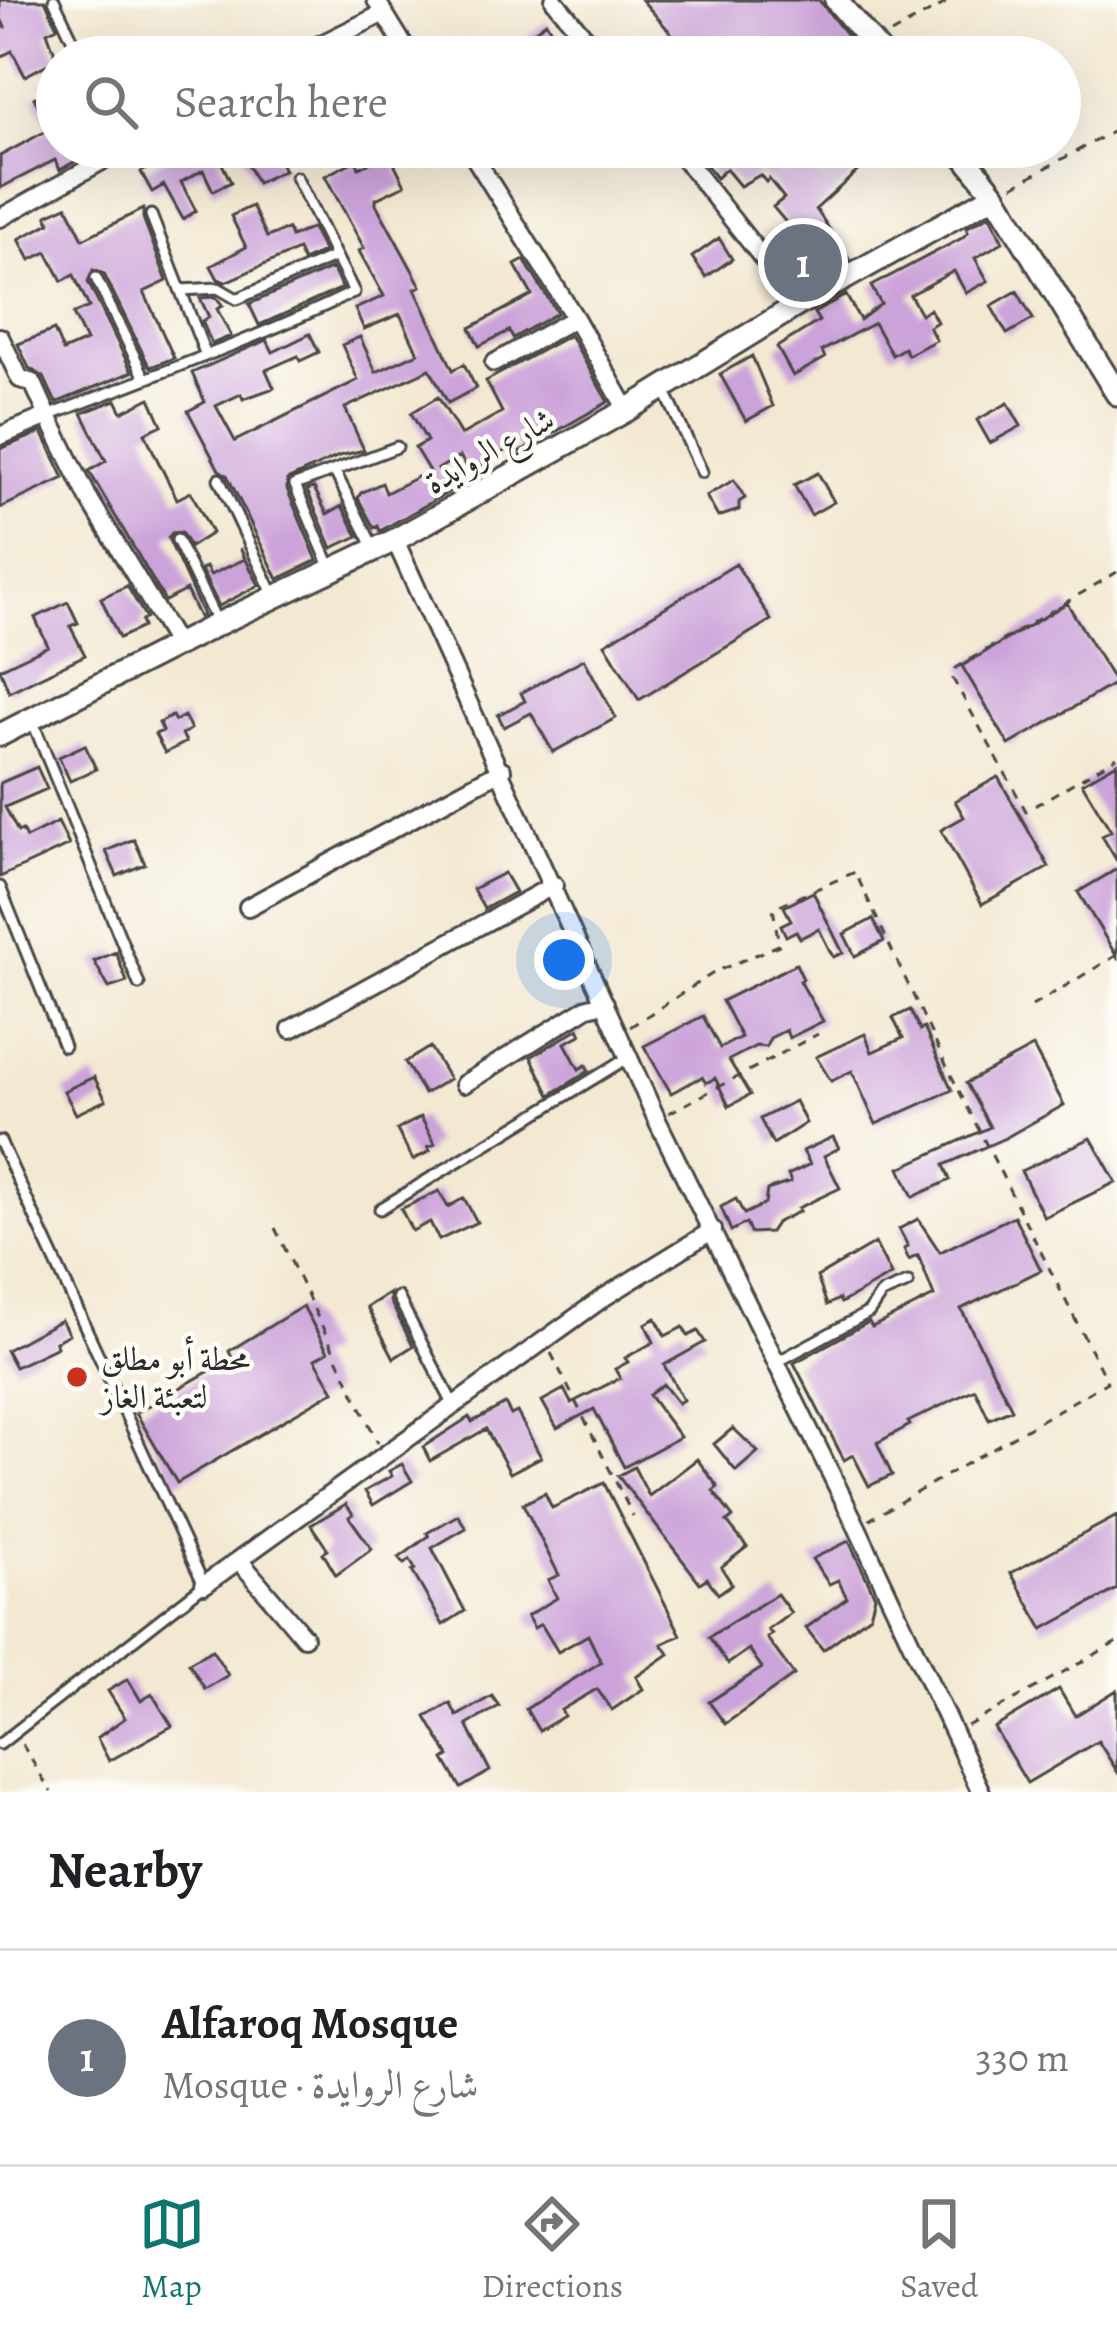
<!DOCTYPE html>
<meta charset="utf-8">
<style>
:root{--surface:#fff;--page:#f2f2f2;--text:#202124;--muted:#757577;--line:#e0e0e0;--accent:#0f766e}
body{margin:0;font-family:Alegreya,Amiri,serif;background:var(--page);color:var(--text)}
.you{position:absolute;left:564px;top:960px;width:42px;height:42px;margin:-30px;border:9px solid #fff;border-radius:50%;background:#1a73e8;box-shadow:0 0 0 18px #1a73e833}
.badge{display:grid;place-items:center;width:78px;height:78px;border-radius:50%;background:var(--accent);color:#fff;font-size:39px;font-weight:700}
.pin{position:absolute;translate:-50% -50%;border:6px solid #fff;box-shadow:0 3px 12px #0006}
.list{margin:0;padding:0;list-style:none}
h2{display:flex;justify-content:space-between;align-items:center;height:156px;margin:0;padding:0 48px;font-size:51px}
h2 small{font-size:39px;font-weight:400;color:var(--muted)}
.list li{display:grid;grid-template-columns:78px 1fr auto;gap:36px;align-items:center;box-sizing:border-box;height:216px;padding:0 48px;border-top:3px solid var(--line)}
.list b{display:block;font-size:45px;white-space:nowrap}
.list p{margin:0;font-size:39px;white-space:nowrap;color:var(--muted)}
.list em{font-size:39px;font-style:normal;color:var(--muted)}
.icon{flex:none;width:66px;height:66px;fill:none;stroke:currentColor;stroke-width:2;stroke-linecap:round;stroke-linejoin:round}
.map{position:relative;flex:none;width:1117px;height:1792px;overflow:hidden}
.search{position:absolute;background:var(--surface);box-shadow:0 12px 48px #0002;left:36px;right:36px;top:36px;height:132px;display:flex;align-items:center;gap:30px;box-sizing:border-box;padding:0 42px;border-radius:66px;color:var(--muted);font-size:45px}
.sheet{height:372px;background:var(--surface)}
nav{display:flex;justify-content:space-around;align-items:center;box-sizing:border-box;height:168px;border-top:3px solid var(--line);background:var(--surface);font-size:33px;color:var(--muted)}
nav a{display:grid;justify-items:center;gap:6px}
nav .on{color:var(--accent)}
.map>svg:first-child{display:block}
</style>
<div class="map">
<svg width="1117" height="1792" viewBox="0 0 1117 1792">
<rect width="100%" height="100%" fill="#fdfcf7"/>
<filter id="ink" filterUnits="userSpaceOnUse"><feTurbulence type="fractalNoise" baseFrequency=".00833" numOctaves="2"/><feDisplacementMap in="SourceGraphic" scale="24" xChannelSelector="R" yChannelSelector="G"/><feConvolveMatrix kernelMatrix="1 2 1 2 8 2 1 2 1" color-interpolation-filters="sRGB"/></filter>
<filter id="wash" filterUnits="userSpaceOnUse"><feTurbulence type="fractalNoise" baseFrequency=".004" numOctaves="4" result="noise"/><feDisplacementMap in="SourceGraphic" scale="48" xChannelSelector="R" yChannelSelector="G"/><feGaussianBlur stdDeviation="2.7" result="paint"/><feColorMatrix in="noise" values="0 0 0 0 0 0 0 0 0 0 0 0 0 0 0 0 0 1.4 0 .05"/><feComposite in="paint" operator="in"/></filter>
<g filter="url(#wash)">
<rect width="100%" height="100%" fill="#f3e8d1"/>
<g id="blocks">
<path fill="#cba2d9" d="M 0,0 L 45,0 L 57,27 L 47,32 L 57,59 L 25,76 L 12,51 L 0,57 L 0,29 L 5,27 L 0,17 Z
M 642,0 L 819,0 L 864,57 L 692,57 Z
M 546,22 L 562,48 L 550,57 L 540,57 L 525,38 Z
M 57,86 L 57,147 L 82,147 L 86,155 L 60,170 L 55,160 L 0,188 L 0,156 L 50,129 L 34,98 Z
M 186,147 L 272,147 L 284,170 L 257,183 L 239,148 L 219,158 L 231,182 L 213,191 L 203,170 L 181,182 L 196,211 L 183,219 L 164,185 L 152,192 L 141,172 Z
M 725,147 L 884,147 L 816,209 L 849,259 L 802,283 L 784,257 L 804,244 L 773,207 L 784,198 L 769,179 L 766,182 L 760,175 L 740,186 L 726,169 L 716,178 L 705,164 Z
M 389,153 L 405,185 L 376,199 L 376,204 L 421,286 L 415,289 L 453,370 L 464,364 L 476,388 L 448,403 L 430,369 L 345,408 L 364,450 L 339,456 L 287,480 L 287,489 L 317,560 L 278,579 L 227,475 L 219,470 L 188,411 L 205,402 L 192,373 L 267,340 L 273,352 L 310,334 L 319,352 L 300,361 L 298,356 L 266,370 L 274,388 L 243,399 L 241,394 L 216,406 L 235,441 L 358,380 L 342,345 L 360,337 L 376,372 L 418,353 L 400,314 L 364,329 L 355,309 L 384,296 L 359,251 L 364,248 L 325,176 L 356,160 L 359,168 Z
M 67,206 L 83,239 L 143,209 L 143,218 L 167,281 L 144,292 L 174,358 L 151,367 L 148,364 L 104,274 L 93,270 L 88,282 L 132,372 L 56,403 L 44,377 L 29,368 L 18,344 L 54,330 L 63,351 L 86,341 L 73,314 L 89,307 L 74,275 L 62,281 L 47,252 L 30,260 L 19,239 L 50,223 L 47,215 Z
M 252,206 L 267,237 L 288,229 L 291,237 L 312,228 L 324,252 L 303,261 L 298,250 L 225,282 L 218,279 L 211,266 L 246,247 L 231,216 Z
M 990,215 L 1003,242 L 975,258 L 988,281 L 966,293 L 954,271 L 910,295 L 921,314 L 930,309 L 937,322 L 929,327 L 936,340 L 908,355 L 904,348 L 892,355 L 874,323 L 822,351 L 825,358 L 793,376 L 777,347 L 819,321 L 814,313 L 846,295 L 860,320 L 881,304 L 871,286 L 962,238 L 968,232 L 966,228 Z
M 719,238 L 732,259 L 706,277 L 692,257 Z
M 524,260 L 557,313 L 513,338 L 509,331 L 479,346 L 470,328 L 532,295 L 515,265 Z
M 332,268 L 342,288 L 259,325 L 249,304 Z
M 1017,291 L 1033,319 L 1007,334 L 991,306 Z
M 216,297 L 223,306 L 217,309 L 231,336 L 212,344 L 202,321 L 209,317 L 200,298 Z
M 570,335 L 608,402 L 520,452 L 516,445 L 483,463 L 487,471 L 473,479 L 460,456 L 438,469 L 449,492 L 380,531 L 378,526 L 374,528 L 358,498 L 361,493 L 382,483 L 386,493 L 429,471 L 415,448 L 427,441 L 411,413 L 438,397 L 461,435 L 502,412 L 486,381 Z
M 752,356 L 773,406 L 746,421 L 720,374 Z
M 150,398 L 162,425 L 145,433 L 156,457 L 177,499 L 191,492 L 212,533 L 190,547 L 181,532 L 172,533 L 168,538 L 203,615 L 199,617 L 186,590 L 165,601 L 89,471 L 106,461 L 82,413 L 116,400 L 122,412 Z
M 1008,403 L 1021,426 L 990,443 L 977,420 Z
M 42,432 L 64,478 L 0,508 L 0,449 Z
M 818,473 L 834,502 L 811,515 L 794,485 Z
M 734,480 L 745,498 L 739,502 L 739,510 L 718,517 L 706,496 Z
M 314,488 L 327,514 L 342,506 L 358,536 L 332,548 L 307,490 Z
M 240,548 L 259,585 L 219,606 L 201,570 L 206,567 L 210,575 L 245,559 Z
M 736,564 L 771,620 L 639,700 L 605,644 Z
M 127,586 L 146,618 L 141,621 L 143,627 L 119,638 L 101,598 Z
M 68,602 L 78,623 L 70,626 L 85,655 L 9,692 L 0,669 L 48,646 L 35,618 Z
M 1067,603 L 1115,683 L 1009,745 L 962,666 Z
M 584,659 L 616,718 L 553,752 L 531,713 L 504,727 L 498,715 L 525,701 L 521,693 Z
M 172,716 L 175,721 L 184,716 L 191,729 L 182,734 L 186,742 L 165,753 L 155,734 L 163,731 L 159,723 Z
M 85,745 L 96,769 L 70,781 L 59,757 Z
M 1117,763 L 1117,861 L 1102,836 L 1111,831 L 1082,783 Z
M 37,767 L 47,789 L 5,807 L 18,832 L 22,830 L 26,838 L 58,822 L 69,845 L 0,877 L 0,783 Z
M 998,777 L 1049,867 L 982,904 L 941,830 L 964,817 L 955,801 Z
M 134,839 L 145,864 L 117,876 L 106,851 Z
M 1117,869 L 1117,957 L 1078,892 Z
M 504,873 L 515,892 L 484,909 L 473,889 Z
M 813,892 L 843,953 L 833,957 L 819,929 L 800,938 L 796,931 L 786,936 L 781,925 L 791,920 L 784,907 Z
M 873,919 L 884,941 L 855,956 L 844,934 Z
M 116,952 L 127,982 L 109,988 L 94,961 Z
M 796,964 L 803,979 L 800,981 L 823,1021 L 789,1038 L 786,1030 L 770,1038 L 766,1047 L 756,1046 L 729,1060 L 750,1095 L 729,1106 L 715,1078 L 706,1083 L 702,1077 L 671,1093 L 644,1046 L 703,1016 L 720,1048 L 741,1037 L 722,1001 Z
M 910,1010 L 920,1030 L 924,1028 L 952,1090 L 876,1124 L 852,1071 L 831,1081 L 816,1057 L 865,1034 L 872,1052 L 903,1038 L 893,1018 Z
M 579,1028 L 582,1034 L 565,1043 L 579,1069 L 586,1065 L 589,1071 L 550,1095 L 531,1057 Z
M 430,1047 L 449,1079 L 424,1094 L 405,1062 Z
M 1033,1047 L 1064,1105 L 1005,1138 L 944,1165 L 950,1180 L 913,1197 L 900,1168 L 990,1127 L 966,1083 Z
M 94,1077 L 106,1100 L 76,1114 L 64,1091 Z
M 795,1101 L 806,1123 L 773,1144 L 760,1119 Z
M 421,1117 L 435,1144 L 428,1147 L 430,1151 L 413,1160 L 397,1130 Z
M 833,1137 L 839,1148 L 824,1156 L 840,1188 L 798,1208 L 800,1211 L 776,1223 L 770,1232 L 750,1233 L 746,1223 L 731,1231 L 721,1207 L 736,1199 L 744,1214 L 765,1204 L 767,1190 L 791,1182 L 788,1175 L 810,1164 L 803,1151 Z
M 1091,1138 L 1116,1182 L 1044,1217 L 1021,1171 Z
M 439,1191 L 448,1207 L 464,1198 L 477,1222 L 439,1240 L 430,1222 L 412,1231 L 401,1209 Z
M 1014,1216 L 1041,1270 L 961,1309 L 1012,1409 L 989,1419 L 975,1389 L 908,1422 L 910,1425 L 877,1443 L 892,1475 L 869,1486 L 853,1455 L 844,1460 L 794,1363 L 869,1322 L 872,1327 L 934,1296 L 918,1255 L 909,1260 L 904,1249 L 908,1246 L 899,1229 L 918,1219 L 940,1252 Z
M 875,1243 L 891,1275 L 841,1303 L 839,1299 L 827,1305 L 817,1277 Z
M 390,1293 L 390,1301 L 413,1346 L 394,1358 L 367,1307 Z
M 303,1306 L 328,1352 L 315,1359 L 334,1391 L 177,1483 L 136,1413 L 232,1358 L 229,1351 Z
M 656,1318 L 665,1336 L 683,1327 L 688,1336 L 698,1331 L 705,1342 L 664,1365 L 683,1400 L 678,1403 L 663,1384 L 649,1395 L 680,1437 L 624,1467 L 594,1409 L 557,1428 L 542,1401 L 564,1389 L 571,1403 L 620,1378 L 615,1369 L 628,1362 L 625,1358 L 654,1342 L 645,1324 Z
M 61,1320 L 69,1334 L 55,1342 L 57,1347 L 15,1367 L 6,1350 Z
M 505,1404 L 511,1415 L 517,1412 L 541,1457 L 510,1473 L 486,1429 L 430,1461 L 423,1447 L 469,1417 L 472,1422 Z
M 733,1428 L 758,1452 L 736,1471 L 714,1444 Z
M 697,1459 L 718,1487 L 713,1491 L 733,1517 L 727,1522 L 747,1547 L 721,1567 L 732,1584 L 718,1594 L 707,1578 L 700,1583 L 618,1476 L 634,1467 L 649,1496 Z
M 402,1464 L 412,1481 L 373,1505 L 365,1491 L 392,1476 L 389,1471 Z
M 604,1483 L 681,1635 L 662,1644 L 669,1654 L 636,1677 L 643,1689 L 612,1710 L 597,1689 L 561,1710 L 564,1716 L 539,1731 L 526,1709 L 601,1662 L 588,1635 L 558,1652 L 541,1624 L 534,1628 L 527,1616 L 557,1598 L 548,1580 L 559,1575 L 523,1504 L 545,1493 L 552,1508 Z
M 346,1504 L 353,1514 L 349,1517 L 372,1549 L 336,1575 L 323,1553 L 328,1550 L 311,1525 Z
M 458,1515 L 466,1528 L 432,1548 L 465,1611 L 443,1625 L 412,1571 L 415,1569 L 410,1560 L 404,1564 L 399,1558 L 429,1536 L 427,1533 Z
M 1117,1516 L 1117,1589 L 1043,1629 L 1011,1573 Z
M 849,1541 L 875,1596 L 870,1615 L 823,1650 L 806,1628 L 847,1598 L 838,1580 L 829,1584 L 812,1559 Z
M 777,1594 L 791,1613 L 768,1630 L 772,1634 L 767,1638 L 794,1675 L 725,1724 L 709,1702 L 762,1668 L 749,1649 L 728,1664 L 709,1637 Z
M 212,1650 L 228,1675 L 205,1689 L 189,1663 Z
M 128,1679 L 141,1701 L 152,1694 L 172,1726 L 109,1761 L 97,1738 L 125,1718 L 108,1691 Z
M 1059,1689 L 1075,1716 L 1117,1690 L 1117,1771 L 1098,1741 L 1027,1783 L 994,1728 Z
M 492,1696 L 499,1706 L 467,1725 L 490,1771 L 461,1788 L 444,1759 L 449,1756 L 426,1717 L 450,1703 L 457,1716 Z"/>
</g>
</g>
<g filter="url(#ink)">
<use href="#blocks" fill-opacity="0" stroke="#494744" stroke-width="3"/>
<g fill="none" stroke-linecap="round" stroke-linejoin="round">
<defs>
<path id="service" d="M 54,0 L 77,49
M 151,215 L 205,353
M 96,278 L 145,378
M 181,290 L 218,288 L 237,299 L 336,256
M 663,387 L 702,472
M 48,416 C 151,376 255,340 354,292 L 296,177
M 335,472 L 375,550
M 219,479 L 275,598
M 177,540 L 218,624
M 331,569 L 295,485 L 397,447
M 32,720 L 139,984
M 0,887 L 64,1046
M 0,1141 L 204,1585 L 0,1744
M 380,1209 L 629,1057
M 398,1297 L 455,1408
M 777,1362 L 869,1312 L 881,1294 L 908,1283"/>
<path id="minor" d="M 376,0 L 411,57
M 554,0 L 601,57
M 295,57 L 384,13
M 468,147 L 575,318 L 627,410
M 675,147 L 799,304
M 0,218 L 127,147
M 0,337 L 20,379 L 33,383 L 48,416
M 494,363 L 575,318
M 0,436 L 48,416 L 88,497 L 177,645
M 395,540 L 657,1120 L 857,1527 L 981,1792
M 248,907 L 502,770
M 291,1029 L 554,885
M 464,1084 L 588,1007 L 605,1003
M 239,1560 L 304,1637
M 204,1585 L 603,1298 L 713,1230"/>
<path id="tertiary" d="M 836,0 L 884,57
M 957,147 L 995,195 L 1117,394
M 0,735 L 218,624 L 395,540 L 627,410 L 799,304 L 995,195"/>
</defs>
<use href="#service" stroke="#494744" stroke-width="15"/>
<use href="#minor" stroke="#494744" stroke-width="22"/>
<use href="#tertiary" stroke="#494744" stroke-width="27"/>
<path stroke="#494744" stroke-width="3" stroke-dasharray="9 9" stroke-linecap="butt" d="M 891,34 L 951,0
M 1013,186 L 1117,129
M 1117,572 L 956,668 L 953,679 L 1026,811 L 1117,757
M 1032,1006 L 1117,955
M 630,1027 L 715,972 L 779,945 L 773,908 L 855,872 L 948,1069 L 1107,1382 L 869,1520
M 669,1113 L 818,1034
M 275,1228 L 378,1443
M 551,1353 L 633,1516
M 967,1726 L 1117,1642
M 22,1744 L 51,1792"/>
<use href="#service" stroke="#fff" stroke-width="9"/>
<use href="#minor" stroke="#fff" stroke-width="16"/>
<use href="#tertiary" stroke="#fff" stroke-width="21"/>
</g>
</g>
<circle fill="#c8321e" stroke="#fdfcf7" stroke-width="4.5" cx="77" cy="1377" r="12"/>
<g text-anchor="middle" stroke-width="9" stroke-linejoin="round" paint-order="stroke">
<g font-size="33" fill="#2b2b2b" stroke="#fdfcf7">
<text transform="translate(489 450) rotate(-29)" y="12">شارع الروايدة</text>
</g>
<g font-size="33" fill="#2b2b2b" stroke="#fdfcf7" text-anchor="start">
<text x="101" y="1370">محطة أبو مطلق<tspan x="101" dy="38">لتعبئة الغاز</tspan></text>
</g>
</g>
</svg>
<div class="you"></div>
<div class="pin badge" style="left:803px;top:263px;background:#6b7280">1</div>
<div class="search"><svg class="icon" aria-label="search" viewBox="0 0 24 24"><circle cx="10" cy="10" r="6"/><path d="M15 15l6 6"/></svg>Search here</div>
</div>
<section class="sheet">
<h2>Nearby<small></small></h2>
<ul class="list">
<li><span class="badge" style="background:#6b7280">1</span><div><b>Alfaroq Mosque</b><p>Mosque · شارع الروايدة</p></div><em>330 m</em></li>
</ul>
</section>
<nav>
<a class="on"><svg class="icon" aria-label="map" viewBox="0 0 24 24"><path d="M3 6l6-2 6 2 6-2v14l-6 2-6-2-6 2zM9 4v14M15 6v14"/></svg>Map</a>
<a><svg class="icon" aria-label="directions" viewBox="0 0 24 24"><path d="M12 3l9 9-9 9-9-9zM9 14v-3h6M13 9l2 2-2 2"/></svg>Directions</a>
<a><svg class="icon" aria-label="saved" viewBox="0 0 24 24"><path d="M7 4h10v16l-5-4-5 4z"/></svg>Saved</a>
</nav>
